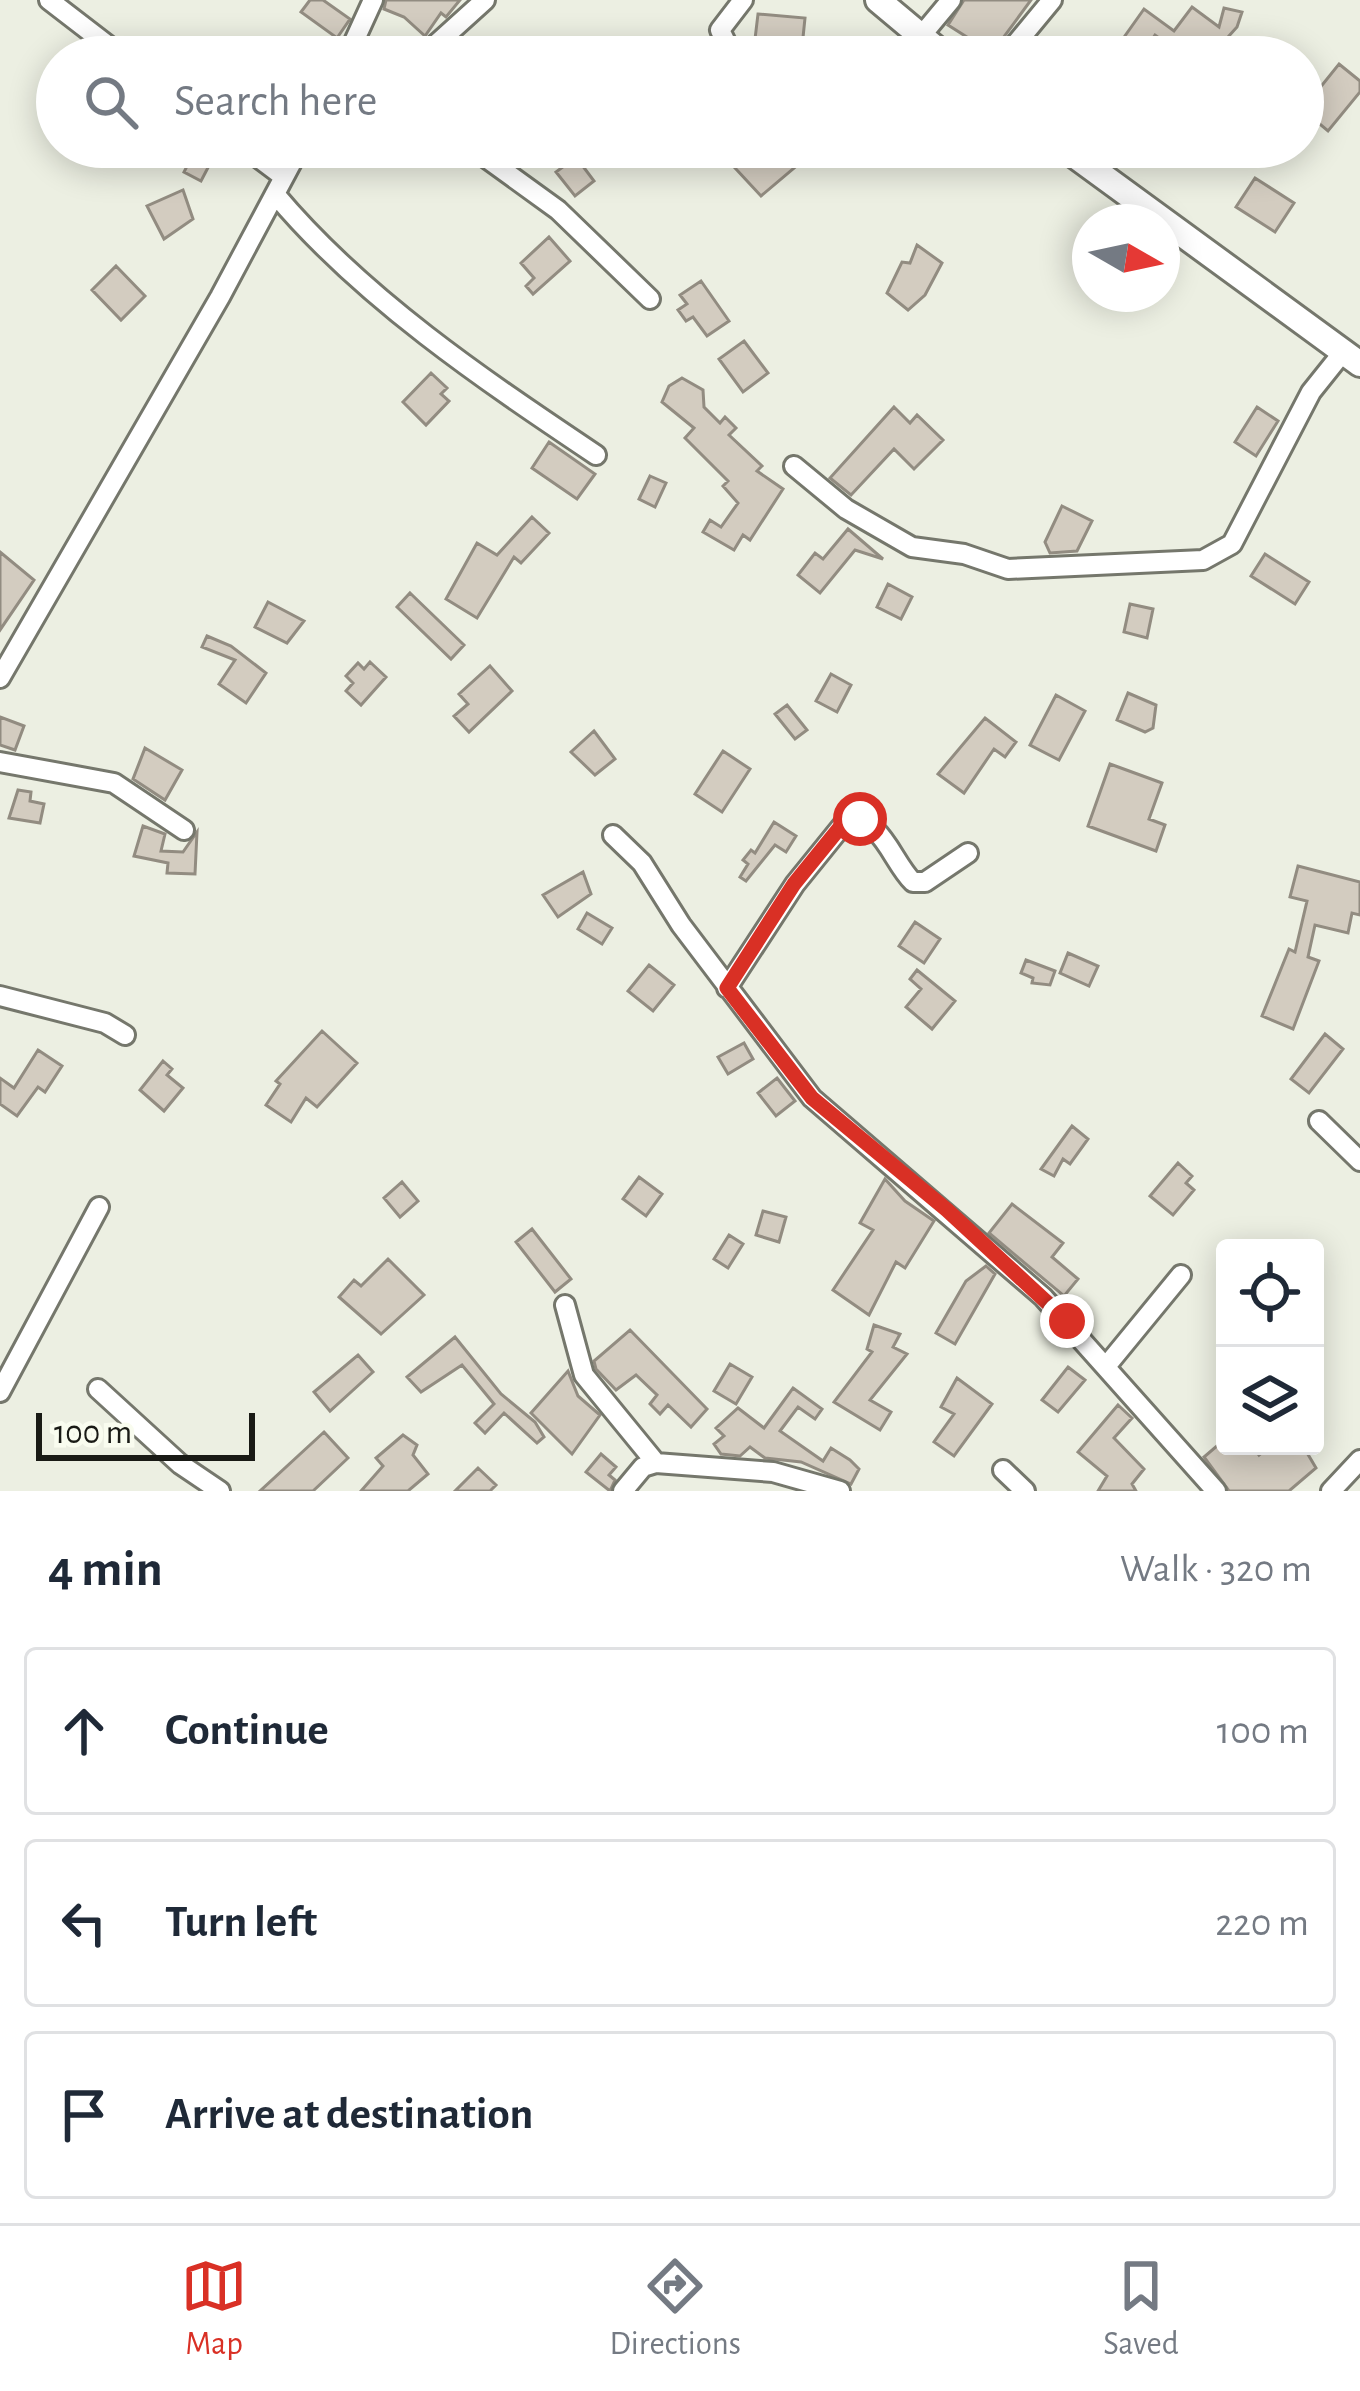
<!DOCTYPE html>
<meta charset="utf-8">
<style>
:root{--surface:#fff;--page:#f6f6f7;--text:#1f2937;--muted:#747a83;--line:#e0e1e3;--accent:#d93025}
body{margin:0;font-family:"Alegreya Sans",sans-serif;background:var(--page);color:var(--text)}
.controls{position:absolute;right:36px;bottom:36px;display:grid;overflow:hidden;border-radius:12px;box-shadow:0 6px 30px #0003}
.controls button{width:108px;height:108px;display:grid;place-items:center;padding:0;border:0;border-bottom:3px solid var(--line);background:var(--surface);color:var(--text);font:60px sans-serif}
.compass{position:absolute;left:1072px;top:204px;width:108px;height:108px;border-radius:50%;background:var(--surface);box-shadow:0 6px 30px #0003;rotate:99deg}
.scale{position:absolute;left:36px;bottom:30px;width:219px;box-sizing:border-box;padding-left:12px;border:6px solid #191a15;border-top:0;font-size:33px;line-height:42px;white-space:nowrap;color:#191a15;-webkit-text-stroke:9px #f9fcef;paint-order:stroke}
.stop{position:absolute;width:36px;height:36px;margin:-27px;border:9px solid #d93025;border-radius:50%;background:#fff}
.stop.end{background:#d93025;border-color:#fff;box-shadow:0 3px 12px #0008}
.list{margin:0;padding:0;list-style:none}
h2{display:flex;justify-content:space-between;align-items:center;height:156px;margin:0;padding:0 48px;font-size:51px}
h2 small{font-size:39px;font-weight:400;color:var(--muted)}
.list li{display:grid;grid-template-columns:78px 1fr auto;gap:36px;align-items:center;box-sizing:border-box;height:168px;margin:0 24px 24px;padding:0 24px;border:3px solid var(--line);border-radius:12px}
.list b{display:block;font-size:45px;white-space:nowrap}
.list em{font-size:39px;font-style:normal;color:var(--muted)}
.icon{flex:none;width:66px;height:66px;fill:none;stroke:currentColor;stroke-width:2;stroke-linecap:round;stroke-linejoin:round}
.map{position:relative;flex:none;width:1360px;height:1491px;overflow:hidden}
.search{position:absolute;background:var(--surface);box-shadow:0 6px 30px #0003;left:36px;right:36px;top:36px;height:132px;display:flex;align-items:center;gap:30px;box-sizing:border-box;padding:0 42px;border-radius:66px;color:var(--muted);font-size:45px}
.sheet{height:732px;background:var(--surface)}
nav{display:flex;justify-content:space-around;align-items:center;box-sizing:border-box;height:168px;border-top:3px solid var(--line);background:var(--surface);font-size:33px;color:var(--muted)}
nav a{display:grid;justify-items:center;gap:6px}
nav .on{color:var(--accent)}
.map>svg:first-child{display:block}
</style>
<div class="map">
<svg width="1360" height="1491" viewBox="0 0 1360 1491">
<rect width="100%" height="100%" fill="#ecefe2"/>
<path fill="#d3ccc0" stroke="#928c81" stroke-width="3" d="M 310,0 L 323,0 L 350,19 L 337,38 L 301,12 Z
M 386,0 L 460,0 L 446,17 L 441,13 L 425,36 L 404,17 L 384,9 Z
M 964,0 L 1031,0 L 992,53 L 948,25 Z
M 1192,7 L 1219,27 L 1224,8 L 1242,12 L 1237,27 L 1210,57 L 1186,57 L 1155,35 L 1140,57 L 1110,57 L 1144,9 L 1174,31 Z
M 758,14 L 805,18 L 801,57 L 767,57 L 768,40 L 755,39 Z
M 1339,64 L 1360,81 L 1360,92 L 1328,131 L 1303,110 L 1303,78 L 1319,89 Z
M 731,147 L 763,147 L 776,161 L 791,147 L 819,147 L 761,196 L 723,155 Z
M 196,148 L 213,158 L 201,181 L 184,172 Z
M 576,157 L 594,181 L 575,196 L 556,172 Z
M 1255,178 L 1294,203 L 1275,232 L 1236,207 Z
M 183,190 L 193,219 L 164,239 L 147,206 Z
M 549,237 L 570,261 L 533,294 L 526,286 L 534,278 L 521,263 Z
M 917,245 L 942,263 L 925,295 L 908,310 L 887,293 L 902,262 L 910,263 Z
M 116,266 L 145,296 L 121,320 L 92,290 Z
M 701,281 L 729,321 L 707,336 L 693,317 L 686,321 L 678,310 L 687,304 L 680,295 Z
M 744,341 L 768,373 L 743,392 L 719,359 Z
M 431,373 L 447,388 L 441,394 L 449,401 L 426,425 L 403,402 Z
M 682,378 L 703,390 L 704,407 L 720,423 L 725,417 L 736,428 L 729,435 L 762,466 L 757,471 L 783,489 L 750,540 L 743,535 L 734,550 L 703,532 L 710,520 L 721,527 L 738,503 L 723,486 L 728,481 L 685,438 L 694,428 L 662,402 L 669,386 Z
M 894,407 L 910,423 L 917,415 L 943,440 L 914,469 L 894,449 L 851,495 L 830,478 Z
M 1257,407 L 1278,421 L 1256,456 L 1235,442 Z
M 549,442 L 595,474 L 577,499 L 532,468 Z
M 650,476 L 666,483 L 655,507 L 639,499 Z
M 1062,506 L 1092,521 L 1077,551 L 1050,553 L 1045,542 Z
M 532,517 L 549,533 L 521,563 L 514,557 L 477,618 L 446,599 L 477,543 L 497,555 Z
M 848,529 L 883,559 L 855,550 L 820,593 L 798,575 L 815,553 L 823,559 Z
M 0,552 L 34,580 L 0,630 Z
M 1265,554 L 1309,582 L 1295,604 L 1251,576 Z
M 888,584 L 912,597 L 901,619 L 877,607 Z
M 410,593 L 464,645 L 451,659 L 397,607 Z
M 268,602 L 304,621 L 287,643 L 255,627 Z
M 1130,604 L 1153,609 L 1147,638 L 1124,632 Z
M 207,636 L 231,646 L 266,673 L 246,703 L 219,684 L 235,660 L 202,647 Z
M 370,662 L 386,677 L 361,705 L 346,691 L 353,683 L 346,676 L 358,663 L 364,669 Z
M 490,666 L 512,691 L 469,732 L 454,716 L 468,704 L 459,694 Z
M 831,674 L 851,685 L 837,712 L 816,701 Z
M 1128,693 L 1156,705 L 1153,728 L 1145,732 L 1117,720 Z
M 1056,695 L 1085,711 L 1059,760 L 1030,745 Z
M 787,705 L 807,730 L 795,739 L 775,714 Z
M 0,717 L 24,726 L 15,750 L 0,745 Z
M 985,718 L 1016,742 L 1005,757 L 994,749 L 964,793 L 938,774 Z
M 594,731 L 615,759 L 595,775 L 571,752 Z
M 145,748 L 182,770 L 165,800 L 133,779 Z
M 723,751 L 750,769 L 722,812 L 695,794 Z
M 1110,764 L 1162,783 L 1149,819 L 1165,825 L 1156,851 L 1088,826 Z
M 18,790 L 31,792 L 30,801 L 44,804 L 40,823 L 9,818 Z
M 774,822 L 796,836 L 786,852 L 775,845 L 746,881 L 740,877 L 748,864 L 743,860 L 751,850 L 755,853 Z
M 143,826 L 165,834 L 161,851 L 183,852 L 197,832 L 195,874 L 167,873 L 168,863 L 134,856 Z
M 1298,866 L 1360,882 L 1360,915 L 1352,913 L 1348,933 L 1315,925 L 1308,957 L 1319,961 L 1293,1029 L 1262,1016 L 1289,949 L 1295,952 L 1307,901 L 1290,897 Z
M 583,872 L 591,894 L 558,917 L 543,895 Z
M 587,913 L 612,928 L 602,944 L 578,929 Z
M 915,922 L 940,939 L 924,963 L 899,946 Z
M 1068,953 L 1098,966 L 1089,986 L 1060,973 Z
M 1026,960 L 1055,971 L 1050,985 L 1032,983 L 1033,978 L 1021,973 Z
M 649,965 L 674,985 L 653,1011 L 628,991 Z
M 917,970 L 955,1001 L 932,1029 L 906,1007 L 921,989 L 910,979 Z
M 322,1031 L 357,1063 L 317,1107 L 306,1098 L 291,1122 L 266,1105 L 280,1084 L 276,1081 Z
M 1325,1034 L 1343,1049 L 1309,1093 L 1291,1079 Z
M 744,1043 L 753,1059 L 728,1074 L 718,1057 Z
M 38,1050 L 62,1066 L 45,1092 L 38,1087 L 17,1116 L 0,1104 L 0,1078 L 14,1088 Z
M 163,1061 L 172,1069 L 167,1075 L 183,1088 L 164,1111 L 140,1090 Z
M 777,1078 L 795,1101 L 776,1116 L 758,1093 Z
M 1072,1126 L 1088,1139 L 1070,1164 L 1063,1159 L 1054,1176 L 1041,1169 Z
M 1178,1163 L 1192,1176 L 1186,1183 L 1194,1190 L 1173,1215 L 1150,1196 Z
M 639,1177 L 662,1194 L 646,1216 L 623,1199 Z
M 885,1179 L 905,1201 L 934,1221 L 905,1268 L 896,1262 L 869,1315 L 833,1290 L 873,1230 L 860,1223 Z
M 402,1182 L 418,1201 L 400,1217 L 384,1198 Z
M 1012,1204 L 1063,1243 L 1052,1257 L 1078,1279 L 1064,1296 L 989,1233 Z
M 763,1211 L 786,1217 L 779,1242 L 756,1235 Z
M 532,1229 L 571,1279 L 555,1292 L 516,1242 Z
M 729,1235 L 743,1244 L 728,1268 L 714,1259 Z
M 388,1259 L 424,1295 L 381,1334 L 339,1297 L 354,1280 L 361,1286 Z
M 986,1266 L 995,1274 L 955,1344 L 936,1333 L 966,1281 Z
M 874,1325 L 900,1334 L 893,1347 L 907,1354 L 870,1400 L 891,1412 L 880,1430 L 834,1402 L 872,1352 L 867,1349 Z
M 630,1330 L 707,1409 L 691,1427 L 668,1405 L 660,1414 L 650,1404 L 657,1395 L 636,1375 L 616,1390 L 596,1369 L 594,1361 Z
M 455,1337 L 501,1394 L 535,1422 L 544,1437 L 537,1443 L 504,1413 L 485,1433 L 475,1423 L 494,1404 L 462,1365 L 421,1392 L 407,1377 Z
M 358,1355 L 373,1372 L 330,1411 L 314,1392 Z
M 730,1364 L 752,1377 L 736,1404 L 714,1391 Z
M 1068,1367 L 1085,1380 L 1058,1412 L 1042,1400 Z
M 568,1371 L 578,1396 L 600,1415 L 572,1454 L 531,1413 Z
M 957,1378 L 992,1404 L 954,1456 L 934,1442 L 954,1414 L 941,1407 Z
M 793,1388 L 822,1409 L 815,1419 L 798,1407 L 780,1431 L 823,1461 L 831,1448 L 850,1460 L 859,1469 L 851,1484 L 801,1462 L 765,1458 L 750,1447 L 740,1456 L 721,1454 L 714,1444 L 724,1436 L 716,1428 L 738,1408 L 764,1428 Z
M 1118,1405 L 1132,1418 L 1114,1438 L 1144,1469 L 1132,1484 L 1136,1491 L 1098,1491 L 1107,1476 L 1078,1452 Z
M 324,1432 L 348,1458 L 313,1491 L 260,1491 Z
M 403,1435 L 417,1445 L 413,1455 L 428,1474 L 408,1491 L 361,1491 L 383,1466 L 376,1458 Z
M 1225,1439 L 1225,1446 L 1252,1446 L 1259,1455 L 1270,1446 L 1303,1446 L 1316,1468 L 1289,1491 L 1229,1491 L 1204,1457 Z
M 601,1454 L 616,1467 L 609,1475 L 615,1480 L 610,1491 L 586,1472 Z
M 478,1468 L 496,1485 L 490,1491 L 455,1491 Z"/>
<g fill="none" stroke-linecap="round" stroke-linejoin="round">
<defs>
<path id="minor" d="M 49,0 L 123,57
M 921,36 L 951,0
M 347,57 L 373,0
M 422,57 L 485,0
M 733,57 L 720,30 L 743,0
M 1005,57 L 1052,0
M 244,147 L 284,177
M 471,147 L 558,210 L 650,299
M 275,194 C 362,298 484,380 596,455
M 794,466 L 846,509 L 912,547 L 964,554 L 1008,569 L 1203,560 L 1232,544 L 1311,392 L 1343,352
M 0,678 L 220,297 L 300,147
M 0,762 L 114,783 L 184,830
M 613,835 L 642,863 L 681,925 L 812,1098 L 1043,1297 L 1216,1491
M 727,988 L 795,884 L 846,821 C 881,814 892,862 913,882 L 925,882 L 968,853
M 0,996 L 105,1023 L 125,1035
M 1319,1121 L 1360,1161
M 565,1305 L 584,1375 L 656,1463
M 1108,1364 L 1181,1275
M 98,1389 L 180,1464 L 220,1491
M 0,1392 L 99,1207
M 1003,1470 L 1025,1491
M 623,1491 L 643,1467 L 656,1463 L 773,1472 L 840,1491
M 1331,1491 L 1360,1460"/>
<path id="major" d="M 878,0 L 946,57
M 1063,147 L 1360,364"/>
</defs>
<use href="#minor" stroke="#75776c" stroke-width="24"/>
<use href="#major" stroke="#75776c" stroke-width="30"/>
<use href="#minor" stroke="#fff" stroke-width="18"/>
<use href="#major" stroke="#fff" stroke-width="24"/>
</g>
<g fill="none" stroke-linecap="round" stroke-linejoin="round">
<path stroke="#d93025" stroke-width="15" d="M 860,819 L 846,820 L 794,884 L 727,988 L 812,1098 L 947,1210 L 1067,1321"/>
</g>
</svg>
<div class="controls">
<button><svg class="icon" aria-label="locate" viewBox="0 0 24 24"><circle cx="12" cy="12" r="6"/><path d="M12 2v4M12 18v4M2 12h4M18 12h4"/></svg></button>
<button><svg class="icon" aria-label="layers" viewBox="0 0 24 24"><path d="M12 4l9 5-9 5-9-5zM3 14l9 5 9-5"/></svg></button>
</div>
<svg class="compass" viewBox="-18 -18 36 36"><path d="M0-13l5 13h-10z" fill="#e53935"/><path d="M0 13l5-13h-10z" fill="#747a83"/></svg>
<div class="scale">100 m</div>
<div class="stop" style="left:860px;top:819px"></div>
<div class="stop end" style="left:1067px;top:1321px"></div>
<div class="search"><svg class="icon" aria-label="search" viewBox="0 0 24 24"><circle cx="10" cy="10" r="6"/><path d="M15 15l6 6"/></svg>Search here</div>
</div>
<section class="sheet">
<h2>4 min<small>Walk · 320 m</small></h2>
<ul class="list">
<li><svg class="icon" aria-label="ahead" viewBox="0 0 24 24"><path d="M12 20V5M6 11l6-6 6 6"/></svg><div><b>Continue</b></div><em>100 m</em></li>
<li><svg class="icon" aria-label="left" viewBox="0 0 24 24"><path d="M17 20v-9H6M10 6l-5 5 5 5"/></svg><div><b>Turn left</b></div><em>220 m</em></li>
<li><svg class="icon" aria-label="arrive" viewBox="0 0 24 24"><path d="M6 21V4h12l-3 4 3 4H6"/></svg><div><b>Arrive at destination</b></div></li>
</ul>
</section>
<nav>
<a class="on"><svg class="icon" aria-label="map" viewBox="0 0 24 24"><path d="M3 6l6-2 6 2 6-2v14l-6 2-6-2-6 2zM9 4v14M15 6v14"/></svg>Map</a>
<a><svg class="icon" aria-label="directions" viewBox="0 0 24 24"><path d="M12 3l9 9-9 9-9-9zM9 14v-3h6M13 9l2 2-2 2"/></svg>Directions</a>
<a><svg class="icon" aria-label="saved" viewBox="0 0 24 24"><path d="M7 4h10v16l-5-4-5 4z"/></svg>Saved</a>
</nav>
